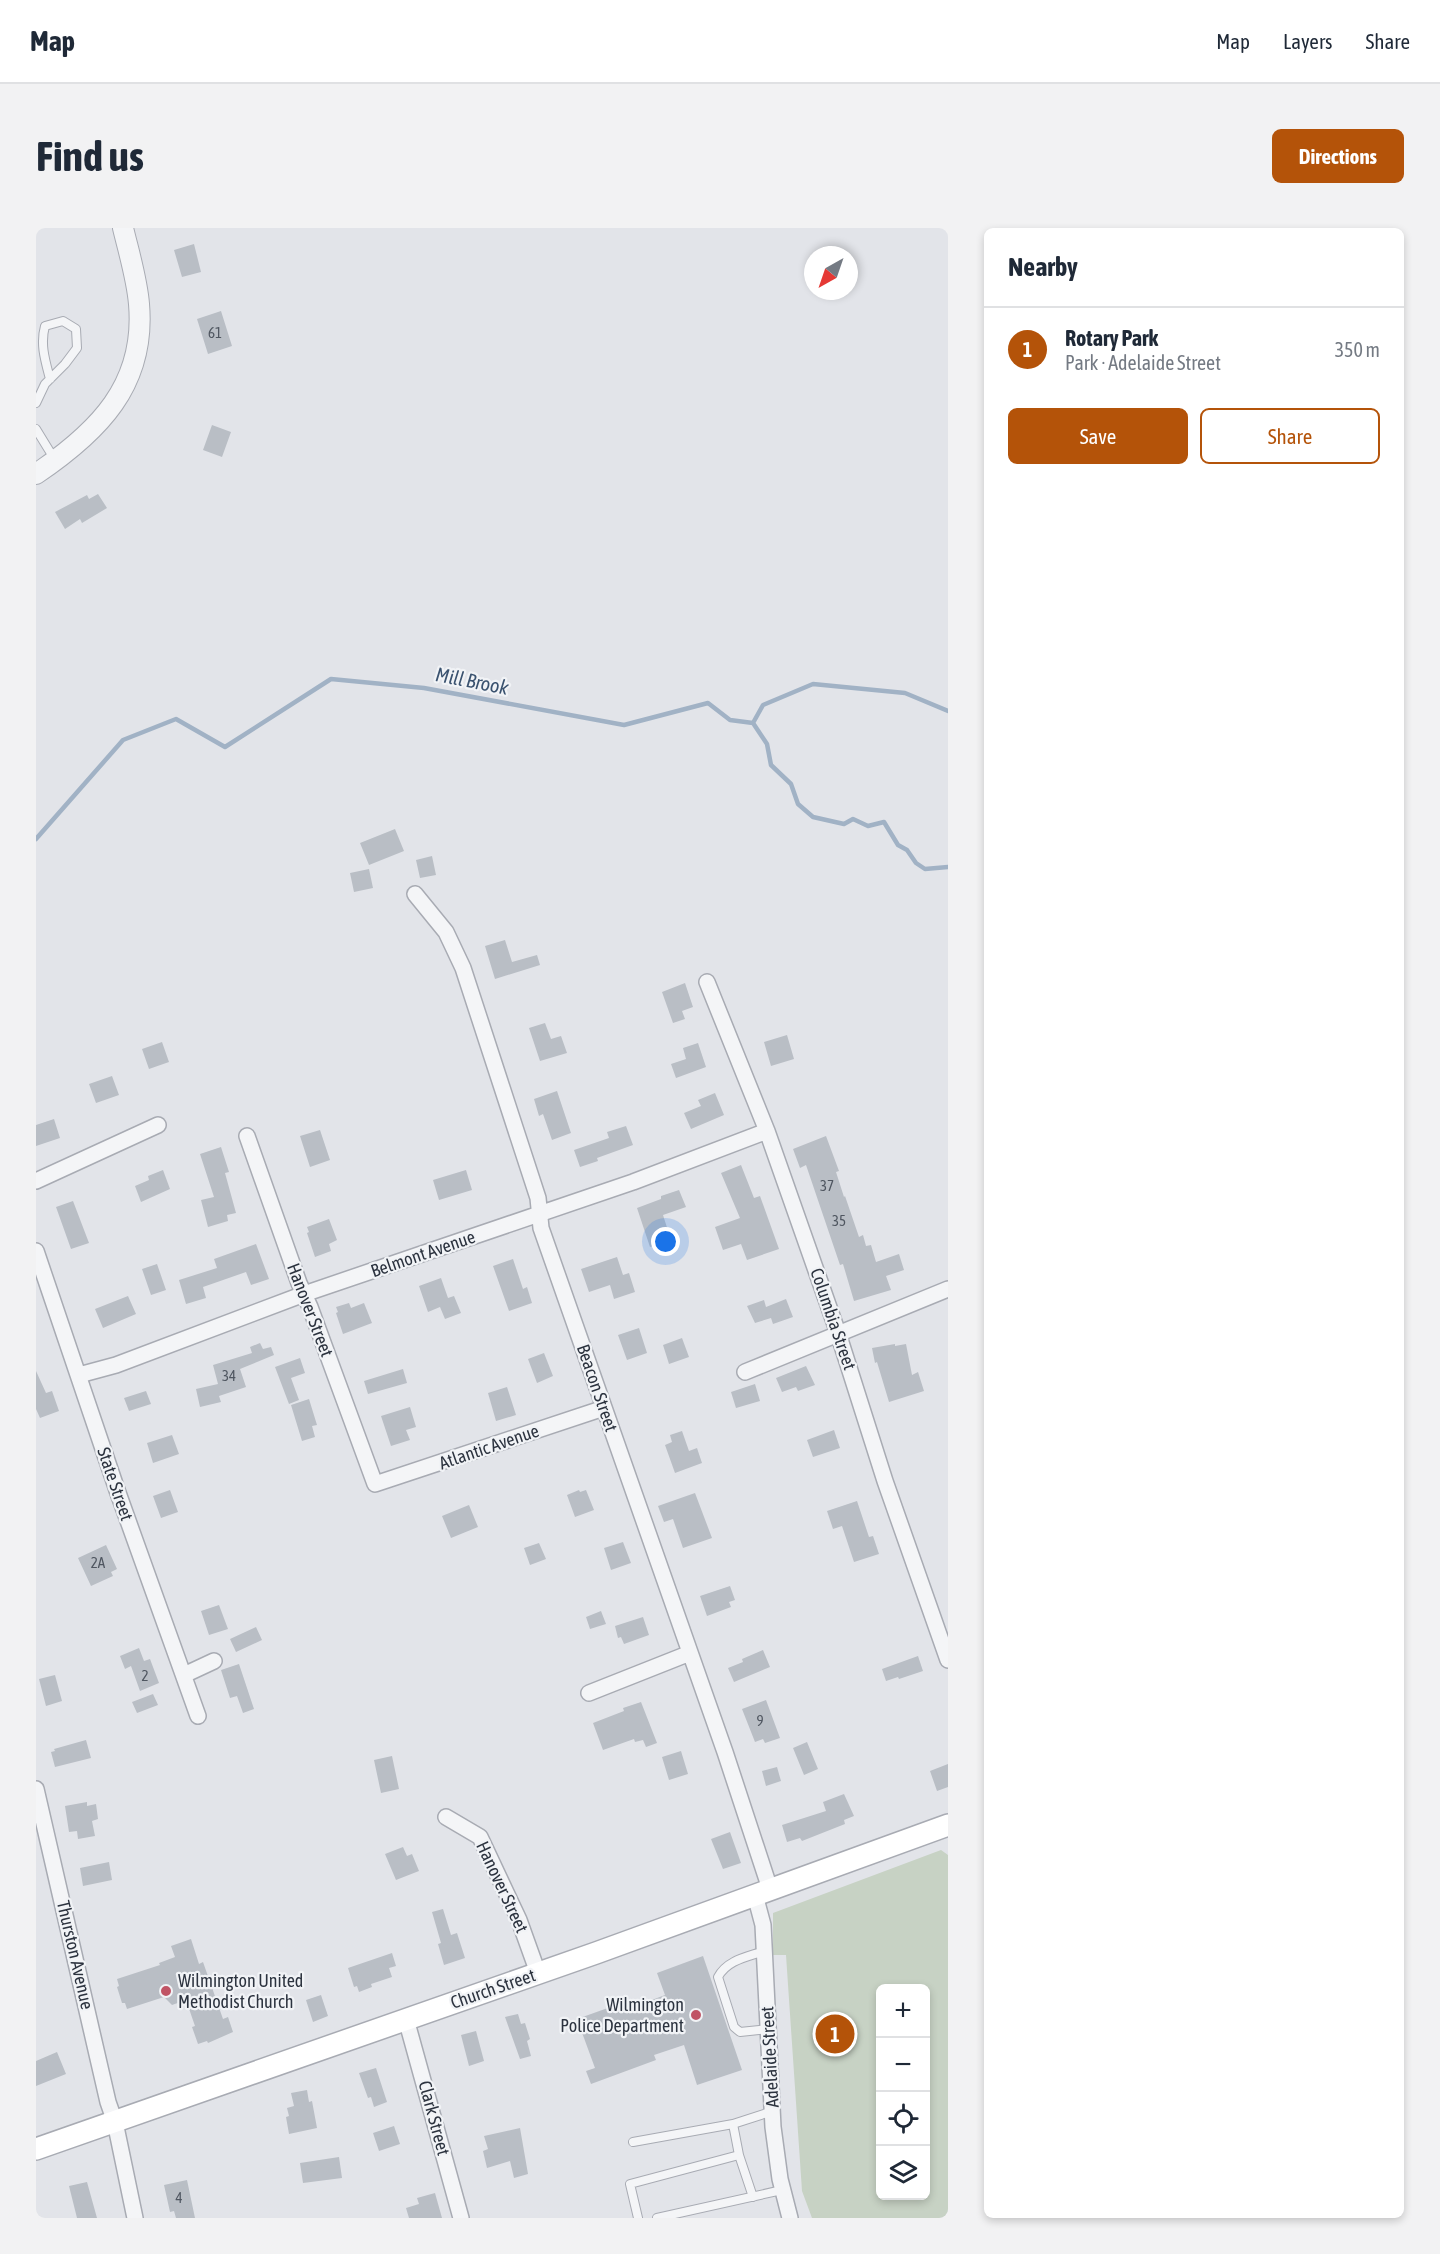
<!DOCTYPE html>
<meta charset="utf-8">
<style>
:root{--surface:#fff;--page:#f2f2f3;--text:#1f2937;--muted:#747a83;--line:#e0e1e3;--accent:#b45309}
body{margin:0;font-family:"Asap Condensed",sans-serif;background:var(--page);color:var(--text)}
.controls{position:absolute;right:18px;bottom:18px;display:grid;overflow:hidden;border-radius:9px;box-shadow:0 3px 9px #0003}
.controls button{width:54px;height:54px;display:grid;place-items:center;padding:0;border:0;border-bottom:2px solid var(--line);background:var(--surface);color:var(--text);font:30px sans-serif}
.compass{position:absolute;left:768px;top:18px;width:54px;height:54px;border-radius:50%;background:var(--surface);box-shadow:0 3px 9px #0003;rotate:220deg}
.you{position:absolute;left:630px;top:1014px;width:21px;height:21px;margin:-15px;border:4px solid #fff;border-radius:50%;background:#1a73e8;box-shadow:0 0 0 9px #1a73e833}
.badge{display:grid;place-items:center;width:39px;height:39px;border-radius:50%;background:var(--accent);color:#fff;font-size:20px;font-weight:700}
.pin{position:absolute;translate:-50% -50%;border:3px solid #fff;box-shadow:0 2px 6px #0006}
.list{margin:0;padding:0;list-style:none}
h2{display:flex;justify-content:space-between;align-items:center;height:78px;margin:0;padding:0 24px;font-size:26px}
h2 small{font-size:20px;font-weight:400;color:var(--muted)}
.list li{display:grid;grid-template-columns:39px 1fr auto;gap:18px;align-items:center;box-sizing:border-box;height:84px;padding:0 24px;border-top:2px solid var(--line)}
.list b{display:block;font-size:22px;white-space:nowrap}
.list p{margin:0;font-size:20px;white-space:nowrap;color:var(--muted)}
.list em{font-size:20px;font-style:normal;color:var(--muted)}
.actions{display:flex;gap:12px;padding:18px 24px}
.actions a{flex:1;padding:14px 0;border:2px solid var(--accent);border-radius:9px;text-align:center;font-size:21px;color:var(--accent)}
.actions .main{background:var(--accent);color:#fff}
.icon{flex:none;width:33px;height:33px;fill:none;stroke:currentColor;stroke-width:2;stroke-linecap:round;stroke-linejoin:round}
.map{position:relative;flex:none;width:912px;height:1990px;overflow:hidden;border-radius:9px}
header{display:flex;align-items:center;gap:36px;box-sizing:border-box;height:84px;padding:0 30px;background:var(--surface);border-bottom:2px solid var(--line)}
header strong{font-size:28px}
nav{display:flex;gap:33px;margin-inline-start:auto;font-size:21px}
.intro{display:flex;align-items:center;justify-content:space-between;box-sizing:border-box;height:144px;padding:0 36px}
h1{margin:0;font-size:42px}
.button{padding:15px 27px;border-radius:9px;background:var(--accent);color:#fff;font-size:21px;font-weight:700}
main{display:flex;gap:36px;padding:0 36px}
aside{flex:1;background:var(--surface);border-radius:9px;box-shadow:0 3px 9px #0003}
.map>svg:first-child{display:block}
</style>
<header>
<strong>Map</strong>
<nav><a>Map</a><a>Layers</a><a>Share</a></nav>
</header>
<div class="intro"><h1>Find us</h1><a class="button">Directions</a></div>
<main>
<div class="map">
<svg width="912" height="1990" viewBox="0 0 912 1990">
<rect width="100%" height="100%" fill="#e2e4e9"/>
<path fill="#c7d2c4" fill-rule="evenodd" d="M 905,1622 L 912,1627 L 912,1990 L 776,1990 L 766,1963 L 750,1727 L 737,1727 L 737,1685 ZM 844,1760 L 890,1760 L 890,1968 L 844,1968 Z"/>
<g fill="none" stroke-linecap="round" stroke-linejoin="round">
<path stroke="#a1b2c5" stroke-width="4.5" d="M 717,495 L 731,516 L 735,537 L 755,556 L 762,576 L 777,589 L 808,596 L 817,591 L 832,598 L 848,594 L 862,617 L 871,622 L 880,635 L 889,641 L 912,639
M 0,611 L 87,512 L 140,491 L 189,519 L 295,451 L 388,460 L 588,497 L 672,475 L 694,492 L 717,495 L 727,477 L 777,456 L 869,465 L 912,483"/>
</g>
<path fill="#b9bec5" d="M 158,16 L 165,44 L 146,49 L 138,22 Z
M 185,83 L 196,118 L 172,126 L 161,91 Z
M 176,197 L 195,204 L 186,229 L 167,222 Z
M 62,266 L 71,280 L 46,295 L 44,291 L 29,301 L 19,284 L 51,267 L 53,271 Z
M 359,601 L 368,623 L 333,637 L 324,615 Z
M 396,628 L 400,647 L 384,650 L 380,632 Z
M 333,641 L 337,660 L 318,664 L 314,645 Z
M 469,712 L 476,734 L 501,727 L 504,737 L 459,751 L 449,718 Z
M 649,755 L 657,779 L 646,783 L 649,791 L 637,795 L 626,764 Z
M 509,795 L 515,811 L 525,808 L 531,825 L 504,833 L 493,800 Z
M 751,807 L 758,831 L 735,838 L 728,814 Z
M 126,814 L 133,834 L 113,841 L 106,821 Z
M 662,815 L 670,839 L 640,850 L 635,836 L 650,831 L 647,820 Z
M 76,848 L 83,867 L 60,875 L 53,856 Z
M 521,863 L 535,905 L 516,912 L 507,886 L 503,888 L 498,871 Z
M 679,865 L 688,887 L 655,901 L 648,885 L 665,878 L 662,872 Z
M 18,891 L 24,910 L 0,918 L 0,897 Z
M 590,898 L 597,917 L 561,930 L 562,933 L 544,939 L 538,922 L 573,910 L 571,904 Z
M 284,902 L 294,932 L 274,939 L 264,908 Z
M 790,908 L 803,943 L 800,944 L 808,969 L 809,968 L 823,1009 L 827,1007 L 830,1018 L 835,1017 L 840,1034 L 863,1026 L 868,1042 L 850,1048 L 855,1062 L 818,1073 L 807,1036 L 804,1037 L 770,937 L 764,940 L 757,921 Z
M 185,919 L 193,944 L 189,945 L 200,985 L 191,987 L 192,993 L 172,999 L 165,972 L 178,969 L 164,926 Z
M 705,937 L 718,970 L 724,968 L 743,1021 L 711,1032 L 705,1016 L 687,1022 L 679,999 L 704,990 L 685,945 Z
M 127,942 L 134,961 L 105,974 L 99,958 L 113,952 L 112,948 Z
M 430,942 L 436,962 L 403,972 L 397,952 Z
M 643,962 L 650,979 L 627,987 L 635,1012 L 614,1019 L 601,980 L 625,971 L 625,968 Z
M 37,973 L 53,1015 L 35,1021 L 20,979 Z
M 293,991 L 301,1012 L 293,1016 L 295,1023 L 279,1029 L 271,1005 L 273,1004 L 271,999 Z
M 220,1016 L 233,1051 L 215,1057 L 210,1044 L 167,1059 L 170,1070 L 150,1076 L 143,1052 L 181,1040 L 178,1031 Z
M 581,1029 L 587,1047 L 593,1045 L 599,1064 L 578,1071 L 574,1057 L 553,1064 L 545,1041 Z
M 477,1031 L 487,1061 L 491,1059 L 496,1075 L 473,1083 L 457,1038 Z
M 121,1036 L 130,1062 L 115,1067 L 106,1041 Z
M 405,1050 L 412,1070 L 418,1068 L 425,1085 L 409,1091 L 404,1079 L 392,1084 L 383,1058 Z
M 92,1068 L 100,1086 L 67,1100 L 59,1081 Z
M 750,1071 L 757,1089 L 737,1096 L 735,1090 L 719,1095 L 711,1078 L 728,1072 L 730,1079 Z
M 313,1075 L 315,1080 L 328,1075 L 336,1095 L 307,1106 L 300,1085 L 302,1084 L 300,1079 Z
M 603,1100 L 611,1125 L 591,1132 L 582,1107 Z
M 646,1110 L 653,1129 L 633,1136 L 627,1117 Z
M 224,1115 L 227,1121 L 235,1119 L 238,1127 L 204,1141 L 210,1159 L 183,1168 L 185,1174 L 164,1179 L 160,1161 L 182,1156 L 177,1137 L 216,1125 L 214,1119 Z
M 859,1116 L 859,1118 L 870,1116 L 876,1147 L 882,1144 L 888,1163 L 853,1174 L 841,1134 L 839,1135 L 836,1120 Z
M 508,1125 L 517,1148 L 501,1155 L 492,1131 Z
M 264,1130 L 269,1145 L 255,1150 L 263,1172 L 253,1176 L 239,1139 Z
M 770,1138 L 779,1157 L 762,1163 L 760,1159 L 746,1164 L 740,1150 Z
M 367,1141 L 371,1155 L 332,1166 L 328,1153 Z
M 0,1143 L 10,1165 L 16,1163 L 23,1183 L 4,1190 L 0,1181 Z
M 719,1156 L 724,1173 L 700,1180 L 695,1164 Z
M 471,1159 L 480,1187 L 460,1193 L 452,1165 Z
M 110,1163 L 115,1176 L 93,1183 L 88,1170 Z
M 273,1171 L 281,1197 L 276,1198 L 279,1209 L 266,1213 L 255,1177 Z
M 374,1179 L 380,1199 L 370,1202 L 374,1212 L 355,1218 L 345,1188 Z
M 798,1202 L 804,1220 L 777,1229 L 771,1212 Z
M 646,1203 L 653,1223 L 661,1220 L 666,1235 L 639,1245 L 629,1217 L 636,1214 L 634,1207 Z
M 136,1207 L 143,1226 L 117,1235 L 111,1215 Z
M 134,1262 L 142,1284 L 125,1290 L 117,1268 Z
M 543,1262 L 544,1264 L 550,1262 L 558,1282 L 539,1289 L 531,1267 Z
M 659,1265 L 676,1310 L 647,1320 L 637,1291 L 628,1294 L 622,1278 Z
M 821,1273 L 833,1309 L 837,1308 L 843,1326 L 818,1334 L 806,1298 L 797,1301 L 791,1283 Z
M 433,1277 L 442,1299 L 415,1310 L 406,1288 Z
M 587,1314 L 595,1335 L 575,1342 L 568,1320 Z
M 503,1315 L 510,1331 L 494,1337 L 488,1320 Z
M 70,1317 L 81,1341 L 75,1344 L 77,1348 L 55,1358 L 42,1330 Z
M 694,1358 L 699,1372 L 693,1374 L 695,1379 L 671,1388 L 664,1368 Z
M 183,1377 L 192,1401 L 173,1407 L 165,1383 Z
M 565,1383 L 570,1396 L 554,1401 L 550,1389 Z
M 607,1389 L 613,1407 L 588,1416 L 585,1409 L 582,1410 L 579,1398 Z
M 220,1399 L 226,1412 L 200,1424 L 194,1411 Z
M 103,1420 L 108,1433 L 114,1431 L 123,1455 L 104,1463 L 95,1438 L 89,1441 L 84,1428 Z
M 727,1422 L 734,1439 L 698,1454 L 692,1440 L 707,1434 L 706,1431 Z
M 882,1428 L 887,1443 L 863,1451 L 862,1449 L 850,1453 L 846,1441 Z
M 203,1436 L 218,1481 L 207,1485 L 201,1468 L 194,1470 L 185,1442 Z
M 19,1447 L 26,1473 L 10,1478 L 3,1451 Z
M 117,1466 L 122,1477 L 101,1485 L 96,1474 Z
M 730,1472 L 744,1510 L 729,1515 L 727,1511 L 719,1514 L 706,1481 Z
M 605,1474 L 621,1515 L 610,1519 L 607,1512 L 599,1514 L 598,1511 L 567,1522 L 557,1495 L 588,1483 L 587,1480 Z
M 50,1512 L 55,1530 L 19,1539 L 15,1524 L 19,1523 L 18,1521 Z
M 771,1514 L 782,1541 L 768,1547 L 757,1520 Z
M 645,1523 L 652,1546 L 633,1552 L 626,1529 Z
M 356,1528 L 363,1561 L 345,1565 L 338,1532 Z
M 912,1536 L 912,1559 L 901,1563 L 894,1543 Z
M 741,1539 L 745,1553 L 730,1558 L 726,1543 Z
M 808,1566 L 818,1588 L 808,1592 L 809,1596 L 766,1613 L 764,1610 L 751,1614 L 746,1597 L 790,1583 L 787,1574 Z
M 51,1574 L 51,1578 L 60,1576 L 62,1591 L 56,1593 L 59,1608 L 42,1611 L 41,1603 L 33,1604 L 29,1578 Z
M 694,1604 L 705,1635 L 687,1641 L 675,1611 Z
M 367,1619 L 371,1628 L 376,1626 L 383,1643 L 360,1652 L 349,1626 Z
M 73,1634 L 76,1652 L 47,1658 L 44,1640 Z
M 407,1681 L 415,1707 L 421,1705 L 429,1730 L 408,1737 L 402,1716 L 405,1715 L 396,1684 Z
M 155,1711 L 163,1736 L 167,1734 L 187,1791 L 192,1789 L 197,1804 L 172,1815 L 171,1813 L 162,1816 L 156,1799 L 159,1798 L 150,1772 L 136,1777 L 128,1769 L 91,1781 L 89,1775 L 86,1775 L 81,1759 L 83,1758 L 81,1751 L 124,1737 L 123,1735 L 139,1729 L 135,1718 Z
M 356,1725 L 360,1738 L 353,1740 L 356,1749 L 335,1756 L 336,1759 L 323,1764 L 321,1758 L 318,1759 L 312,1740 Z
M 667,1728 L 706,1842 L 661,1857 L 648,1817 L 618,1827 L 620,1832 L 555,1856 L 550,1843 L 559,1840 L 541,1791 L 597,1771 L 600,1778 L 629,1767 L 621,1745 Z
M 285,1767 L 292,1788 L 277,1794 L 270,1772 Z
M 482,1786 L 485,1796 L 489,1795 L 494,1811 L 491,1813 L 495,1828 L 484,1831 L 469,1789 Z
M 440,1803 L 448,1833 L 433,1838 L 425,1807 Z
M 21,1824 L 30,1846 L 0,1858 L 0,1833 Z
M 340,1840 L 351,1874 L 338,1879 L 335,1869 L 332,1870 L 323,1845 Z
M 271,1862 L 273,1874 L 276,1873 L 281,1900 L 253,1906 L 250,1889 L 253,1888 L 251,1880 L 258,1878 L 255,1865 Z
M 358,1898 L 364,1916 L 343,1923 L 337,1905 Z
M 484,1900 L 492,1946 L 478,1950 L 474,1933 L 451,1940 L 447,1923 L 452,1921 L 448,1908 Z
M 303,1929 L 306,1950 L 267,1955 L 264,1935 Z
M 151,1952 L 159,1990 L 140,1990 L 138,1983 L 134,1984 L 128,1957 Z
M 51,1954 L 61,1990 L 41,1990 L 33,1958 Z
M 399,1965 L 406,1990 L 373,1990 L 370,1980 L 383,1976 L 381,1970 Z"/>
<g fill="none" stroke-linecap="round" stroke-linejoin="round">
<defs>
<path id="service" d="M 0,175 L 9,156 L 29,136 L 41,120 L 40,101 L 27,93 L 9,98 C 4,116 9,132 14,151
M 0,201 L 19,232
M 728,1723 C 711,1729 691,1732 682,1749 L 698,1799 L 704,1804 L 732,1801
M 597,1914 L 697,1896
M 717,1969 L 703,1927 L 697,1896 L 737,1883
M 602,1990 L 594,1956 L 703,1927
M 621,1990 L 746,1962"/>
<path id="minor" d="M 379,666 L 410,704 L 427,740 L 502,970 L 505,1000 L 689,1524 L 734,1661
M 671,754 L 731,903 L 802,1105 L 849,1253 L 912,1432
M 211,908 L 263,1055 L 274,1079 L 339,1256 L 568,1180
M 0,953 L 122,897
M 0,1023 L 81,1262 L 162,1488
M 709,1144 L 912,1061
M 43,1147 L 80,1137 L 268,1066 L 597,954 L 731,903
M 148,1447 L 178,1433
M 553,1465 L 654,1425
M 0,1561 L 72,1874 L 79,1894 L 99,1990
M 410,1589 L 444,1609 L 483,1692 L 502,1745
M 719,1667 L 727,1697 L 737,1899 L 744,1951 L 754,1990
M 370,1791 L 425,1990"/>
<path id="tertiary" d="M 0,246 C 62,204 110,157 103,76 C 101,51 93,25 87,0"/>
<path id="secondary" d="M 0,1921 L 560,1725 L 912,1597"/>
</defs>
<use href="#service" stroke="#a8abb3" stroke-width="10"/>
<use href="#minor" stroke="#a8abb3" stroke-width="18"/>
<use href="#tertiary" stroke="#a8abb3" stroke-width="22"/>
<use href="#secondary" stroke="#a8abb3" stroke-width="24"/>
<use href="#service" stroke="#f4f5f7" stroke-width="8"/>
<use href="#minor" stroke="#f4f5f7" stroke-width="15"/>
<use href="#tertiary" stroke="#f4f5f7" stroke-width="20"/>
<use href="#secondary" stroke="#fff" stroke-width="21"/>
</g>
<g fill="#c05465" stroke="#f1f3f6" stroke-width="2">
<circle cx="130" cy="1763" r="6"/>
<circle cx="660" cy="1787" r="6"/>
</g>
<g text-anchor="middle" stroke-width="4.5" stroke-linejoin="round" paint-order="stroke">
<g font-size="15" fill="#4f5660">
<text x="179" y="110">61</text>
<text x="791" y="963">37</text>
<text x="803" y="998">35</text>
<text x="193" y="1153">34</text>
<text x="62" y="1340">2A</text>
<text x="109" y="1453">2</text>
<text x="724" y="1498">9</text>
<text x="143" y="1975">4</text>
</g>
<g font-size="18" fill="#2c333f" stroke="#f1f3f6">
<text transform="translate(387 1026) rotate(-19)" y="6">Belmont Avenue</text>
<text transform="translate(274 1082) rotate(69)" y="6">Hanover Street</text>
<text transform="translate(797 1091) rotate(71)" y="6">Columbia Street</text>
<text transform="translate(561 1160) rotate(71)" y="6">Beacon Street</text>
<text transform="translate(453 1219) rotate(-19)" y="6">Atlantic Avenue</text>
<text transform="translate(79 1256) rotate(71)" y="6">State Street</text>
<text transform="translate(466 1659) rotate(65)" y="6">Hanover Street</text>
<text transform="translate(39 1727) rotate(77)" y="6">Thurston Avenue</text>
<text transform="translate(457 1761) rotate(-19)" y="6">Church Street</text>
<text transform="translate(734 1829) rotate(-93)" y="6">Adelaide Street</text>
<text transform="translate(398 1890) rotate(75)" y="6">Clark Street</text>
</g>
<g font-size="18" fill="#2c333f" stroke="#f1f3f6" text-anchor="start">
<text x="142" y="1759">Wilmington United<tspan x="142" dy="21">Methodist Church</tspan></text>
<text x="648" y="1783" text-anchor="end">Wilmington<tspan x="648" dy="21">Police Department</tspan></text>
</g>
<g font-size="20" font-style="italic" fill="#3a526f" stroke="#f1f3f6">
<text transform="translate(436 453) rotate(11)" y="7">Mill Brook</text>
</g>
</g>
</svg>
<div class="controls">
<button>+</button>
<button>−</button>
<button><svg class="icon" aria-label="locate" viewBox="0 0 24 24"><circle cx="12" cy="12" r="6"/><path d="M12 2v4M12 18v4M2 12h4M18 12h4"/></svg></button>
<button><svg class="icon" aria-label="layers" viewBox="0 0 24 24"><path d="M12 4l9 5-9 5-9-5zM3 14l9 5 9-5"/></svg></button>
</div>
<svg class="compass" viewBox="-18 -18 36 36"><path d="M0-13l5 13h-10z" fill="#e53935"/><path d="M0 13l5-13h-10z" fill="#747a83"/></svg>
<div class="you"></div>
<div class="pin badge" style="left:799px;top:1806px">1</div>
</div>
<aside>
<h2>Nearby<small></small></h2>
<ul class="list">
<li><span class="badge">1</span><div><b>Rotary Park</b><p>Park · Adelaide Street</p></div><em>350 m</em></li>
</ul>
<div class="actions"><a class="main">Save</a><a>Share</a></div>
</aside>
</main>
